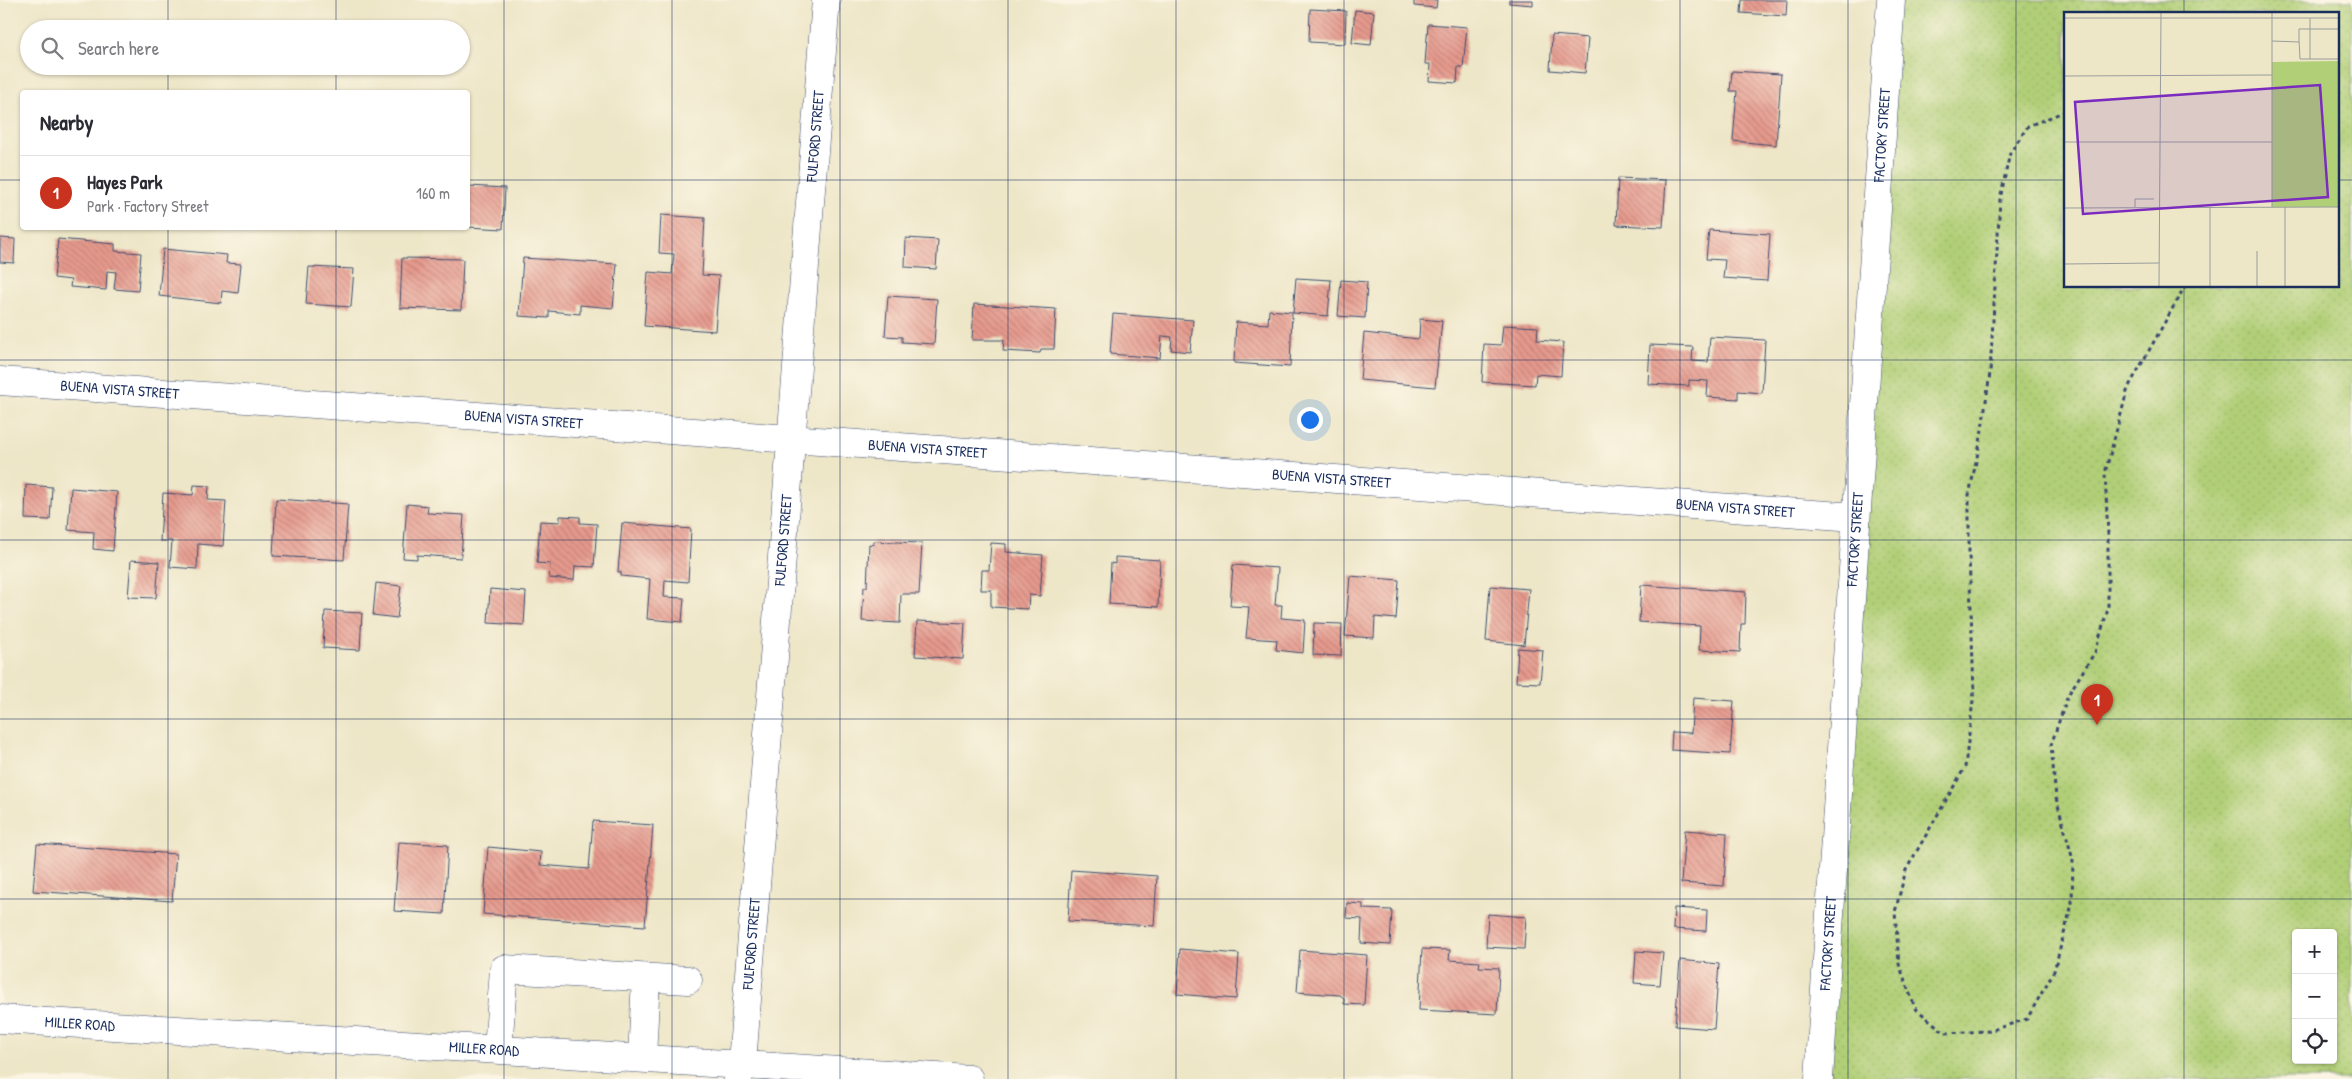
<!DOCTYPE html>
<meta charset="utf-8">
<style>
:root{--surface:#fff;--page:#f2f2f3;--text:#2b2b33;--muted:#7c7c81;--line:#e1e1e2;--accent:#c8321e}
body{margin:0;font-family:"Patrick Hand",sans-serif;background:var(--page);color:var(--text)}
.controls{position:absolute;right:15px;bottom:15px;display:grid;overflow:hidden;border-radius:5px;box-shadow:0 1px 4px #0004}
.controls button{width:45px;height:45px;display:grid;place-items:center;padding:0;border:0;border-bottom:1px solid var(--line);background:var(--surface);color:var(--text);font:25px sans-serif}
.you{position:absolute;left:1309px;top:419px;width:18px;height:18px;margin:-12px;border:4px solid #fff;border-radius:50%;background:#1a73e8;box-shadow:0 0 0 8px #1a73e833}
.badge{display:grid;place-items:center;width:32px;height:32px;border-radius:50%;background:var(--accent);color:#fff;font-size:16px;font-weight:700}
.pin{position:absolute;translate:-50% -41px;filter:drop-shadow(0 1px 2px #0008)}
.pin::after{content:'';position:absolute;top:26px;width:18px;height:15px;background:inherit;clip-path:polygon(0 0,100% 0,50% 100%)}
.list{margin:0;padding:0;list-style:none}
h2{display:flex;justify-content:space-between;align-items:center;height:65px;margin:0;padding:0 20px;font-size:21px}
h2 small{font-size:16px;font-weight:400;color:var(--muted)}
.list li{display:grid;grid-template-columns:32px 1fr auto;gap:15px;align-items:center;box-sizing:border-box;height:75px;padding:0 20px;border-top:1px solid var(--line)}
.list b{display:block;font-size:19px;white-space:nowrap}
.list p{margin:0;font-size:16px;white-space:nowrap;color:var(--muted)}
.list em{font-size:16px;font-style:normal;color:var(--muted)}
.icon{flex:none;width:28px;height:28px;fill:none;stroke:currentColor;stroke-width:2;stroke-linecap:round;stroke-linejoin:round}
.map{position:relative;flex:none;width:2352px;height:1079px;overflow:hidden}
.search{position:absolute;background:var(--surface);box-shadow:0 1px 4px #0004;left:20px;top:20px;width:450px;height:55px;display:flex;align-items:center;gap:12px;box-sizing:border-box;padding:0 18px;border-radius:28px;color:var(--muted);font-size:19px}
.panel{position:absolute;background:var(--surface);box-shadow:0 1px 4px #0004;left:20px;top:90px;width:450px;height:140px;border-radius:5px}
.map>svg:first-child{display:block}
</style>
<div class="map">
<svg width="2352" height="1079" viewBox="0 0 2352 1079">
<defs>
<pattern id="park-dots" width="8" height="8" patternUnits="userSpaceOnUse" patternTransform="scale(1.25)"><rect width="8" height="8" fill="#b1cf77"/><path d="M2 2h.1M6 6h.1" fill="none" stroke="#98b269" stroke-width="1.8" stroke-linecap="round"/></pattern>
<pattern id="building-back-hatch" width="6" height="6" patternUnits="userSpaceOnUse" patternTransform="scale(1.25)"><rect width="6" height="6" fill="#e79a8d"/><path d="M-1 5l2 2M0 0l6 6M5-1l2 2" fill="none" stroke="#ba7e76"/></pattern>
</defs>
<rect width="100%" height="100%" fill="#fcf5e5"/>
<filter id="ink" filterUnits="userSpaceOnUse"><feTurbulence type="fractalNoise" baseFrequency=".02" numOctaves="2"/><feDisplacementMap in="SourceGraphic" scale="10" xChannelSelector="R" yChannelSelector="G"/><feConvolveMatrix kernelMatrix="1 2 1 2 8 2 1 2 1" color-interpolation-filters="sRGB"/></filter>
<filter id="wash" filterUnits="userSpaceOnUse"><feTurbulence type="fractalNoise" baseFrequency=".0096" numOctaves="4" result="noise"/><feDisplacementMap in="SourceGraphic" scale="20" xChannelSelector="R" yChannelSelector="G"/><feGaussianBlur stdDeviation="1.12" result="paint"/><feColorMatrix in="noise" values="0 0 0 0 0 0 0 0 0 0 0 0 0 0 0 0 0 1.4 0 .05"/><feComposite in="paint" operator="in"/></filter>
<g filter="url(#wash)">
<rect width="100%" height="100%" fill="#ede6c7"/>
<path fill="url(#park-dots)" stroke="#667f6a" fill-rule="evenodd" d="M 1891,0 L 2352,0 L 2352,1079 L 1819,1079 ZM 2066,14 L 2338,14 L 2338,286 L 2066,286 ZM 2296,933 L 2333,933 L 2333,1060 L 2296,1060 Z"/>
<g id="blocks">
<path fill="url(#building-back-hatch)" d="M 1414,0 L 1437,0 L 1436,8 L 1414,6 Z
M 1509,0 L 1533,0 L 1533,5 L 1509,3 Z
M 1742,0 L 1787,0 L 1786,16 L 1741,13 Z
M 1310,9 L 1346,11 L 1345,44 L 1309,42 Z
M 1355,10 L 1374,12 L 1371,45 L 1352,43 Z
M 1428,24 L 1467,27 L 1463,67 L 1458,67 L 1457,83 L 1429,81 L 1430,64 L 1425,64 Z
M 1552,35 L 1588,38 L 1585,73 L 1550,70 Z
M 1732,71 L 1781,74 L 1776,145 L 1733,141 L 1737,91 L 1730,91 Z
M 1618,178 L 1666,180 L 1663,227 L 1616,225 Z
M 469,186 L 505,188 L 503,229 L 468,227 Z
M 661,215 L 705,218 L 702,275 L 719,276 L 715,331 L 644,326 L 648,272 L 672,274 L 674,254 L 659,253 Z
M 1709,230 L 1770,234 L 1767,281 L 1723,278 L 1725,260 L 1706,259 Z
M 0,238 L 15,239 L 14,263 L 0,262 Z
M 906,238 L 938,240 L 936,269 L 905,267 Z
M 58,239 L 115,244 L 115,251 L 141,253 L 138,291 L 114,289 L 116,272 L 107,271 L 106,290 L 70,287 L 71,280 L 54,278 Z
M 163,249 L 227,255 L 226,263 L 241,264 L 238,293 L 222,291 L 221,303 L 159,296 Z
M 402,258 L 463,259 L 461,310 L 400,308 Z
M 523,258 L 617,264 L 613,308 L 580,305 L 580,314 L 549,311 L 549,318 L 519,316 Z
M 309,267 L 354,269 L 351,307 L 306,304 Z
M 1296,278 L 1331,280 L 1328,316 L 1293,313 Z
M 1341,280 L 1367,282 L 1365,318 L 1338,316 Z
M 888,296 L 937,299 L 934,344 L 902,342 L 902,337 L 885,336 Z
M 974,304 L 1056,309 L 1054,349 L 1041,349 L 1040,353 L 1003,351 L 1004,340 L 972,340 Z
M 1269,310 L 1292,312 L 1290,367 L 1234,363 L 1236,322 L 1268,324 Z
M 1113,314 L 1193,320 L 1190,352 L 1171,350 L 1172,337 L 1162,336 L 1160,358 L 1110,354 Z
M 1420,319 L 1442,321 L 1435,387 L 1360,380 L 1364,333 L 1419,339 Z
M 1503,325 L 1538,327 L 1537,340 L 1563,342 L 1561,376 L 1536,374 L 1535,385 L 1482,382 L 1484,344 L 1501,345 Z
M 1710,337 L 1765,340 L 1762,393 L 1738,391 L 1738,399 L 1707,397 L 1708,381 L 1689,380 L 1689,386 L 1648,384 L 1650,345 L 1693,347 L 1692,361 L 1708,362 Z
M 26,485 L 52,487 L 50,520 L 25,519 Z
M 194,485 L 209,486 L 208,500 L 226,501 L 223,546 L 198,544 L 197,569 L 170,567 L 172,541 L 160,541 L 163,493 L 193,495 Z
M 71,488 L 117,492 L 113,551 L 93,549 L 94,532 L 68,530 Z
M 276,499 L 348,504 L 344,560 L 273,556 Z
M 407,504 L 428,506 L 427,513 L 464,515 L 461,558 L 417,555 L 417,559 L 403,558 Z
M 560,516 L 580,517 L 580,523 L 597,524 L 594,567 L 575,566 L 574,580 L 549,578 L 550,564 L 537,563 L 540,521 L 560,522 Z
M 622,523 L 691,529 L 688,582 L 665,580 L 664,597 L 684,598 L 682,622 L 647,619 L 650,579 L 621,576 L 621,572 L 618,572 Z
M 873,541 L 922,543 L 919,594 L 901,594 L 900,623 L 862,621 L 864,587 L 867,587 L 869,544 L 873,545 Z
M 991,543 L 1006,544 L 1006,552 L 1043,555 L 1040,596 L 1029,595 L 1028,609 L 991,607 L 991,590 L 981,590 L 982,570 L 989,570 Z
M 1115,557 L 1160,560 L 1158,607 L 1109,604 L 1111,563 L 1115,564 Z
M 131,560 L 159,562 L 156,598 L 128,597 Z
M 1233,565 L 1278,568 L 1275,605 L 1282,605 L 1281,618 L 1305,620 L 1303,653 L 1276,650 L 1277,640 L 1246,638 L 1249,607 L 1230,606 Z
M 1350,576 L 1399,580 L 1396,619 L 1375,617 L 1374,638 L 1345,636 Z
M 376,583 L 401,586 L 397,618 L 373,615 Z
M 1641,585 L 1746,592 L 1745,624 L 1741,624 L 1740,652 L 1699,650 L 1700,626 L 1639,622 Z
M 1490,586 L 1529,589 L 1524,645 L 1486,641 Z
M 490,589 L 526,592 L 524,625 L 488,623 Z
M 325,611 L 362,613 L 360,650 L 323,648 Z
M 917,621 L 965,623 L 963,659 L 915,656 Z
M 1314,623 L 1342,624 L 1341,656 L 1313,655 Z
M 1518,648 L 1543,650 L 1540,683 L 1516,682 Z
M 1693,698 L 1734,701 L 1730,754 L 1671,750 L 1672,732 L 1691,733 Z
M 593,821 L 653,825 L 645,926 L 483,914 L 488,847 L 541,852 L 540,865 L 589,869 Z
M 1685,830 L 1727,833 L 1724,886 L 1681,883 Z
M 399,842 L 448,845 L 444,914 L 394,911 Z
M 37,844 L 176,854 L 172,901 L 33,891 Z
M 1071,870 L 1157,876 L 1154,926 L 1068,921 Z
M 1347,903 L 1363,904 L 1363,909 L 1392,910 L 1390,945 L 1361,943 L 1362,919 L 1346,918 Z
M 1674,908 L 1707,910 L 1706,931 L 1673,929 Z
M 1488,914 L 1526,917 L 1524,949 L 1486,947 Z
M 1180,949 L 1239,954 L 1236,999 L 1177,994 Z
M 1422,949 L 1450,950 L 1449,960 L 1480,962 L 1479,967 L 1499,968 L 1497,1014 L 1419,1010 Z
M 1300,950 L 1367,955 L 1364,1005 L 1344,1004 L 1344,998 L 1340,995 L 1297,992 Z
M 1636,951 L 1663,953 L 1660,985 L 1634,983 Z
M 1680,960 L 1719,964 L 1714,1029 L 1675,1026 Z"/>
</g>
</g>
<g filter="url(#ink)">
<use href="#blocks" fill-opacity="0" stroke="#3a4a6e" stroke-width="1"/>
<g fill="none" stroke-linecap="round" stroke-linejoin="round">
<defs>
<g id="minor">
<path id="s1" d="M 0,381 L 1855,517"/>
<path id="s2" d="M 0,1019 L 969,1079"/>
<path d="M 498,1049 L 504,969 L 688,980"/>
<path d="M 642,1058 L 646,978"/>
<path id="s3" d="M 738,1079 L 742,1063 L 826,0"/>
<path id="s4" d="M 1819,1079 L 1891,0"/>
</g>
</defs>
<use href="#minor" stroke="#3a4a6e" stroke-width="29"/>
<path stroke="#3a4a6e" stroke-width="3" stroke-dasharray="4 4" stroke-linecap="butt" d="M 2066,111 L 2028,126 L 2010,153 L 2000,199 L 1990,373 L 1980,443 L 1969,495 L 1969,554 L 1974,692 L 1965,767 L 1906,870 L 1895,912 L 1899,964 L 1915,1008 L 1945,1033 L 1989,1031 L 2027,1019 L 2054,971 L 2072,904 L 2073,860 L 2056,798 L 2051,745 L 2068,695 L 2095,652 L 2108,609 L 2108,536 L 2105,473 L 2128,388 L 2185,286"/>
<use href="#minor" stroke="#fff" stroke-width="28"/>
</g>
</g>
<path fill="none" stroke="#1b2f5e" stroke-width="1" stroke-opacity="0.55" d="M 168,0 L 168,29M 336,0 L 336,29M 504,0 L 504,1079M 672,0 L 672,1079M 840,0 L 840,1079M 1008,0 L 1008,1079M 1176,0 L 1176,1079M 1344,0 L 1344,1079M 1512,0 L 1512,1079M 1680,0 L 1680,1079M 1848,0 L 1848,1079M 2016,0 L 2016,1079M 2184,0 L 2184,14M 168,66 L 168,92M 336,66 L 336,92M 0,180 L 22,180M 468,180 L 2066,180M 2338,180 L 2352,180M 168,228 L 168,1079M 336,228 L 336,1079M 2184,286 L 2184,1079M 0,360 L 2352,360M 0,540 L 2352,540M 0,719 L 2352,719M 0,899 L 2352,899"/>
<g text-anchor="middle" stroke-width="4.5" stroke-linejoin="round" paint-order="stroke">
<g font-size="15" fill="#1b2f5e" stroke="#fcf5e5">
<text dy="5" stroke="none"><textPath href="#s4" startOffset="946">FACTORY STREET</textPath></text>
<text dy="5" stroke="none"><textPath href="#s3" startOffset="946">FULFORD STREET</textPath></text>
<text dy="5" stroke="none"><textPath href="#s1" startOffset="120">BUENA VISTA STREET</textPath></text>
<text dy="5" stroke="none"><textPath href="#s1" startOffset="525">BUENA VISTA STREET</textPath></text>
<text dy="5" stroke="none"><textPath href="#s1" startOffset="930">BUENA VISTA STREET</textPath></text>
<text dy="5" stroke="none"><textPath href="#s1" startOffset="1335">BUENA VISTA STREET</textPath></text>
<text dy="5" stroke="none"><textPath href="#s1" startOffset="1740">BUENA VISTA STREET</textPath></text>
<text dy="5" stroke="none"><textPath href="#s4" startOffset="541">FACTORY STREET</textPath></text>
<text dy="5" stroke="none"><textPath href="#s3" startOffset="541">FULFORD STREET</textPath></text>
<text dy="5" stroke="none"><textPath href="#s3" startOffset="136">FULFORD STREET</textPath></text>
<text dy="5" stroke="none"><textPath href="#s4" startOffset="136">FACTORY STREET</textPath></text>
<text dy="5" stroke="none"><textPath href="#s2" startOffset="80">MILLER ROAD</textPath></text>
<text dy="5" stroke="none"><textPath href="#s2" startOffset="485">MILLER ROAD</textPath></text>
</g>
</g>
<g transform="translate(2064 12)">
<rect width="275" height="275" fill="#ede6c7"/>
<path d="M 275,49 L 275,195 L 208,195 L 208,50 Z" fill="#b1cf77"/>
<path fill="none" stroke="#999d9d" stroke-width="1" d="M 208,0 L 208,195M 0,6 L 275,6M 275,17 L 235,17 L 235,28 L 236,47 L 275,47M 208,29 L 235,30M 246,47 L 246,6M 0,64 L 208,63M 0,130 L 208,130M 71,195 L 71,187 L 90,187M 146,195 L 146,275M 0,196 L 275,195M 0,252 L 95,251M 95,275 L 97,0M 193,275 L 193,239M 221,275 L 221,195"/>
<path fill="#7b2cbf" fill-opacity="0.15" stroke="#7b2cbf" stroke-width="2.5" d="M 256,73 L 264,185 L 19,202 L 11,90 Z"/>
<rect width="275" height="275" fill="none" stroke="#1b2f5e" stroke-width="2.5"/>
</g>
</svg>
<div class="controls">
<button>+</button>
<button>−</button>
<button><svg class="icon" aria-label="locate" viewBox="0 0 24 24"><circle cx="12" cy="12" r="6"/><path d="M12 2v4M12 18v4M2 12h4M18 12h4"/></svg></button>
</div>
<div class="you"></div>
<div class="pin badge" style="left:2097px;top:725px">1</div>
<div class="search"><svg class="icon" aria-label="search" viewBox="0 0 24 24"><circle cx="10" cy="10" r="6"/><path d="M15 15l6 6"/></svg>Search here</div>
<section class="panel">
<h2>Nearby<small></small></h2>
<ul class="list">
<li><span class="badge">1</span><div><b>Hayes Park</b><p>Park · Factory Street</p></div><em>160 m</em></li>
</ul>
</section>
</div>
